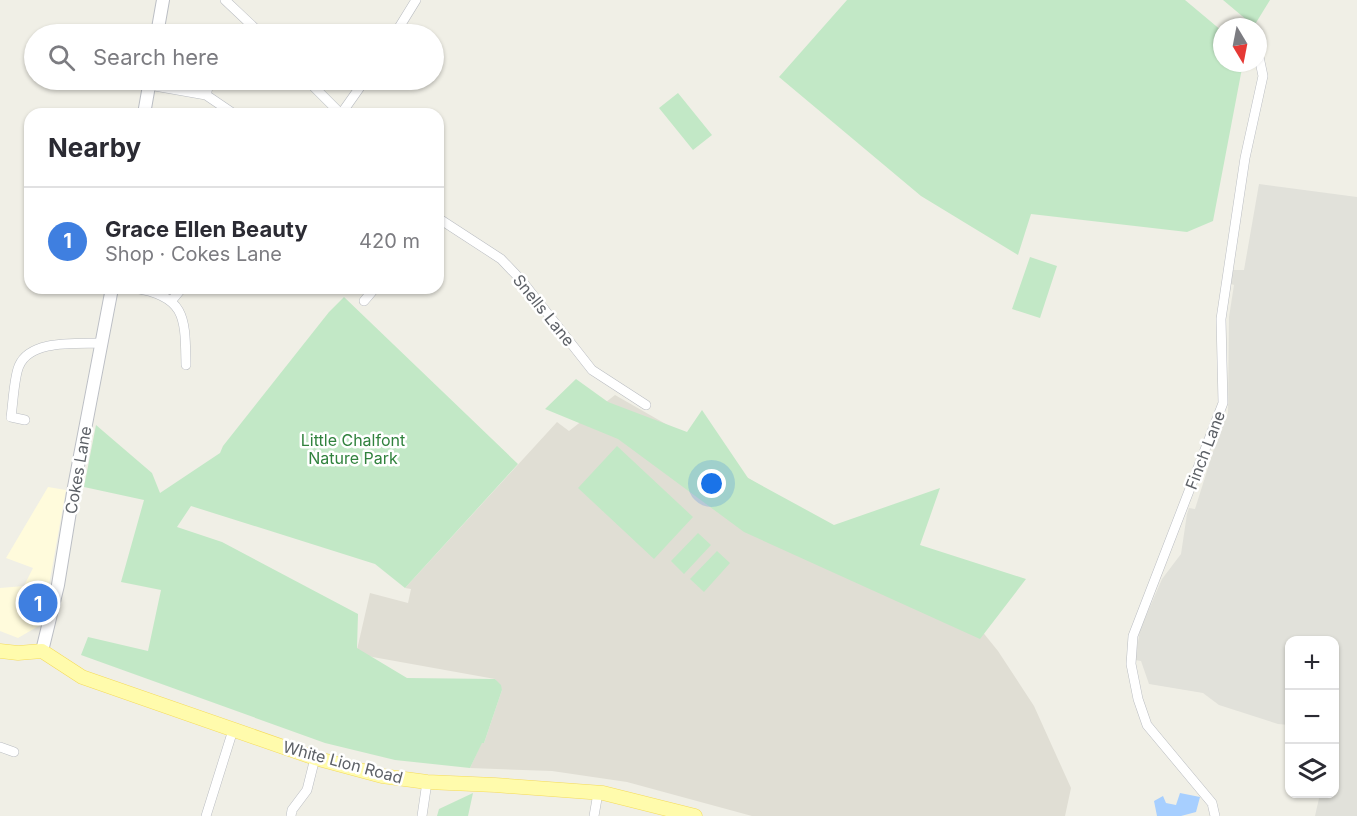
<!DOCTYPE html>
<meta charset="utf-8">
<style>
:root{--surface:#fff;--page:#f7f7f7;--text:#2b2b33;--muted:#7c7c81;--line:#e1e1e2;--accent:#ee532e}
body{margin:0;font-family:Inter,sans-serif;background:var(--page);color:var(--text)}
.controls{position:absolute;right:18px;bottom:18px;display:grid;overflow:hidden;border-radius:12px;box-shadow:0 2px 4px #0004}
.controls button{width:54px;height:54px;display:grid;place-items:center;padding:0;border:0;border-bottom:2px solid var(--line);background:var(--surface);color:var(--text);font:30px sans-serif}
.compass{position:absolute;left:1213px;top:18px;width:54px;height:54px;border-radius:50%;background:var(--surface);box-shadow:0 2px 4px #0004;rotate:170deg}
.you{position:absolute;left:712px;top:484px;width:21px;height:21px;margin:-15px;border:4px solid #fff;border-radius:50%;background:#1a73e8;box-shadow:0 0 0 9px #1a73e833}
.badge{display:grid;place-items:center;width:39px;height:39px;border-radius:50%;background:var(--accent);color:#fff;font-size:20px;font-weight:700}
.pin{position:absolute;translate:-50% -50%;border:3px solid #fff;box-shadow:0 2px 6px #0006}
.list{margin:0;padding:0;list-style:none}
h2{display:flex;justify-content:space-between;align-items:center;height:78px;margin:0;padding:0 24px;font-size:26px}
h2 small{font-size:20px;font-weight:400;color:var(--muted)}
.list li{display:grid;grid-template-columns:39px 1fr auto;gap:18px;align-items:center;box-sizing:border-box;height:108px;padding:0 24px;border-top:2px solid var(--line)}
.list b{display:block;font-size:22px;white-space:nowrap}
.list p{margin:0;font-size:20px;white-space:nowrap;color:var(--muted)}
.list em{font-size:20px;font-style:normal;color:var(--muted)}
.icon{flex:none;width:33px;height:33px;fill:none;stroke:currentColor;stroke-width:2;stroke-linecap:round;stroke-linejoin:round}
.map{position:relative;flex:none;width:1357px;height:816px;overflow:hidden}
.search{position:absolute;background:var(--surface);box-shadow:0 2px 4px #0004;left:24px;top:24px;width:420px;height:66px;display:flex;align-items:center;gap:15px;box-sizing:border-box;padding:0 21px;border-radius:33px;color:var(--muted);font-size:22px}
.panel{position:absolute;background:var(--surface);box-shadow:0 2px 4px #0004;left:24px;top:108px;width:420px;height:186px;border-radius:18px}
.map>svg:first-child{display:block}
</style>
<div class="map">
<svg width="1357" height="816" viewBox="0 0 1357 816">
<rect width="100%" height="100%" fill="#f0efe6"/>
<path fill="#fffbdc" d="M 48,487 L 66,490 L 42,624 L 18,638 L 0,631 L 0,588 L 24,586 L 33,568 L 6,558 Z"/>
<path fill="#e1e1da" d="M 1259,184 L 1357,197 L 1357,816 L 1315,816 L 1320,794 L 1334,794 L 1334,640 L 1290,640 L 1289,725 L 1278,724 L 1219,705 L 1203,693 L 1149,684 L 1141,661 L 1135,660 L 1140,630 L 1162,579 L 1181,554 L 1187,514 L 1189,508 L 1195,509 L 1224,417 L 1226,418 L 1228,413 L 1229,317 L 1234,285 L 1231,284 L 1233,270 L 1244,270 Z"/>
<path fill="#e0ded4" d="M 615,395 L 685,435 L 732,468 L 968,614 L 998,651 L 1034,706 L 1071,788 L 1065,816 L 752,816 L 627,782 L 552,771 L 470,768 L 482,742 L 484,743 L 502,690 L 495,679 L 356,654 L 370,593 L 408,603 L 411,589 L 405,588 L 557,422 L 569,431 Z"/>
<path fill="#c2e8c6" d="M 847,0 L 1185,0 L 1222,31 L 1222,63 L 1243,63 L 1213,221 L 1187,232 L 1031,214 L 1018,255 L 921,196 L 779,77 Z
M 1223,0 L 1270,0 L 1254,26 Z
M 678,93 L 712,135 L 693,150 L 659,108 Z
M 1030,257 L 1057,266 L 1040,318 L 1012,309 Z
M 344,297 L 518,464 L 405,588 L 375,564 L 191,506 L 177,527 L 222,542 L 358,614 L 357,648 L 407,678 L 495,679 L 501,685 L 502,690 L 484,743 L 482,743 L 470,768 L 395,760 L 325,743 L 81,655 L 88,637 L 148,651 L 161,590 L 121,582 L 144,500 L 84,487 L 96,425 L 152,473 L 160,493 L 220,453 L 223,446 L 329,312 Z
M 576,379 L 608,402 L 687,432 L 702,410 L 748,478 L 834,525 L 940,488 L 920,545 L 1026,579 L 980,639 L 744,532 L 618,439 L 545,409 Z
M 617,446 L 693,517 L 654,559 L 578,488 Z
M 698,533 L 711,545 L 684,574 L 671,561 Z
M 717,551 L 730,563 L 704,592 L 690,579 Z
M 473,793 L 468,816 L 437,816 L 439,809 Z"/>
<path fill="#a7cfff" d="M 1180,793 L 1200,797 L 1196,812 L 1181,816 L 1157,816 L 1154,801 L 1163,796 L 1166,803 L 1176,805 Z"/>
<g fill="none" stroke-linecap="round" stroke-linejoin="round">
<defs>
<path id="street" d="M 225,0 L 261,34
M 395,34 L 416,0
M 307,80 L 341,114
M 149,85 L 206,95 L 234,114
M 206,95 L 210,80
M 341,114 L 365,80
M 438,218 L 501,259 L 522,281 L 592,370 L 646,405
M 134,288 C 187,296 185,319 186,365
M 202,288 L 206,288
M 172,300 L 182,288
M 364,301 L 375,288
M 25,420 L 11,417 C 13,404 14,377 19,366 C 30,339 77,344 101,343
M 0,747 L 14,752
M 206,816 L 233,730
M 291,816 L 292,810 L 307,790 L 315,758
M 422,816 L 427,782
M 594,816 L 598,793
M 1215,816 L 1212,803 L 1147,725 L 1138,699 L 1131,664 L 1133,636 L 1223,403 L 1221,319 L 1245,158 L 1263,76 L 1258,52"/>
<path id="secondary" d="M 157,34 L 163,0
M 144,114 L 150,80
M 42,651 L 58,585 L 74,487 L 112,288"/>
<path id="primary" d="M 0,651 L 18,653 L 42,651 L 82,677 L 315,758 L 382,776 L 427,782 L 495,785 L 603,793 L 695,816"/>
</defs>
<use href="#street" stroke="#babdc2" stroke-width="10"/>
<use href="#secondary" stroke="#bbbec4" stroke-width="14"/>
<use href="#primary" stroke="#f5db5a" stroke-width="15"/>
<use href="#street" stroke="#fff" stroke-width="9"/>
<use href="#secondary" stroke="#fff" stroke-width="12"/>
<use href="#primary" stroke="#fffbac" stroke-width="14"/>
</g>
<g text-anchor="middle" stroke-width="5" stroke-linejoin="round" paint-order="stroke">
<g font-size="16" fill="#5d6167" stroke="#fff">
<text transform="translate(544 310) rotate(51)" y="6">Snells Lane</text>
<text transform="translate(1205 450) rotate(-69)" y="6">Finch Lane</text>
<text transform="translate(78 470) rotate(-80)" y="6">Cokes Lane</text>
<text transform="translate(343 762) rotate(15)" y="6">White Lion Road</text>
</g>
<g font-size="16" fill="#31823e" stroke="#fff">
<text x="353" y="446">Little Chalfont<tspan x="353" dy="18">Nature Park</tspan></text>
</g>
</g>
</svg>
<div class="controls">
<button>+</button>
<button>−</button>
<button><svg class="icon" aria-label="layers" viewBox="0 0 24 24"><path d="M12 4l9 5-9 5-9-5zM3 14l9 5 9-5"/></svg></button>
</div>
<svg class="compass" viewBox="-18 -18 36 36"><path d="M0-13l5 13h-10z" fill="#e53935"/><path d="M0 13l5-13h-10z" fill="#7c7c81"/></svg>
<div class="you"></div>
<div class="pin badge" style="left:38px;top:603px;background:#3f7fe0">1</div>
<div class="search"><svg class="icon" aria-label="search" viewBox="0 0 24 24"><circle cx="10" cy="10" r="6"/><path d="M15 15l6 6"/></svg>Search here</div>
<section class="panel">
<h2>Nearby<small></small></h2>
<ul class="list">
<li><span class="badge" style="background:#3f7fe0">1</span><div><b>Grace Ellen Beauty</b><p>Shop · Cokes Lane</p></div><em>420 m</em></li>
</ul>
</section>
</div>
